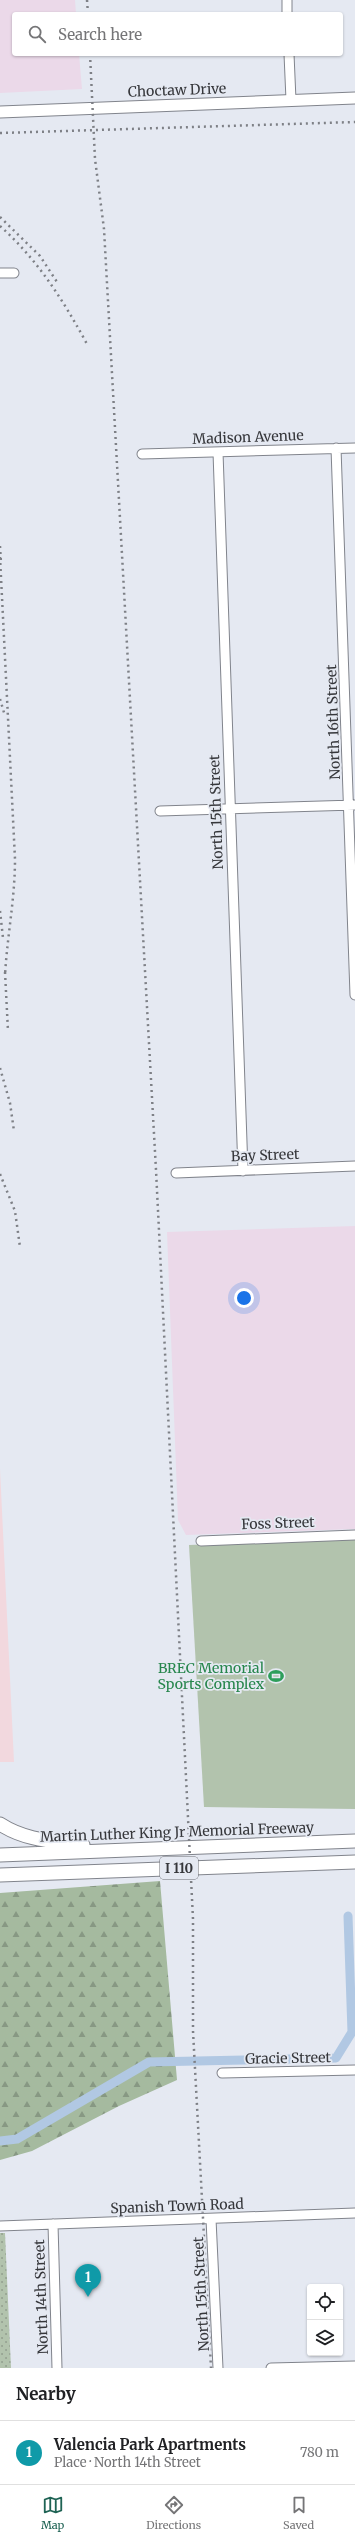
<!DOCTYPE html>
<meta charset="utf-8">
<style>
:root{--surface:#fff;--page:#f2f2f2;--text:#202124;--muted:#757577;--line:#e0e0e0;--accent:#1f6354}
body{margin:0;font-family:Merriweather,serif;background:var(--page);color:var(--text)}
.controls{position:absolute;right:12px;bottom:12px;display:grid;overflow:hidden;border-radius:4px;box-shadow:0 1px 3px #0004}
.controls button{width:36px;height:36px;display:grid;place-items:center;padding:0;border:0;border-bottom:1px solid var(--line);background:var(--surface);color:var(--text);font:20px sans-serif}
.you{position:absolute;left:244px;top:1298px;width:14px;height:14px;margin:-10px;border:3px solid #fff;border-radius:50%;background:#1a73e8;box-shadow:0 0 0 6px #1a73e833}
.badge{display:grid;place-items:center;width:26px;height:26px;border-radius:50%;background:var(--accent);color:#fff;font-size:13px;font-weight:700}
.pin{position:absolute;translate:-50% -33px;filter:drop-shadow(0 1px 2px #0008)}
.pin::after{content:'';position:absolute;top:21px;width:14px;height:12px;background:inherit;clip-path:polygon(0 0,100% 0,50% 100%)}
.list{margin:0;padding:0;list-style:none}
h2{display:flex;justify-content:space-between;align-items:center;height:52px;margin:0;padding:0 16px;font-size:17px}
h2 small{font-size:13px;font-weight:400;color:var(--muted)}
.list li{display:grid;grid-template-columns:26px 1fr auto;gap:12px;align-items:center;box-sizing:border-box;height:64px;padding:0 16px;border-top:1px solid var(--line)}
.list b{display:block;font-size:15px;white-space:nowrap}
.list p{margin:0;font-size:13px;white-space:nowrap;color:var(--muted)}
.list em{font-size:13px;font-style:normal;color:var(--muted)}
.icon{flex:none;width:22px;height:22px;fill:none;stroke:currentColor;stroke-width:2;stroke-linecap:round;stroke-linejoin:round}
.map{position:relative;flex:none;width:355px;height:2368px;overflow:hidden}
.search{position:absolute;background:var(--surface);box-shadow:0 1px 3px #0004;left:12px;right:12px;top:12px;height:44px;display:flex;align-items:center;gap:10px;box-sizing:border-box;padding:0 14px;border-radius:4px;color:var(--muted);font-size:15px}
.sheet{height:116px;background:var(--surface)}
nav{display:flex;justify-content:space-around;align-items:center;box-sizing:border-box;height:56px;border-top:1px solid var(--line);background:var(--surface);font-size:11px;color:var(--muted)}
nav a{display:grid;justify-items:center;gap:2px}
nav .on{color:var(--accent)}
.map>svg:first-child{display:block}
</style>
<div class="map">
<svg width="355" height="2368" viewBox="0 0 355 2368">
<defs>
<pattern id="forest-firs" width="22" height="20" patternUnits="userSpaceOnUse"><rect width="22" height="20" fill="#a5ba9f"/><path d="M5 1l3.5 6h-7zM16 11l3.5 6h-7z" fill="#879883"/></pattern>
<pattern id="park-dots" width="8" height="8" patternUnits="userSpaceOnUse"><rect width="8" height="8" fill="#b2c3ad"/><path d="M2 2h.1M6 6h.1" fill="none" stroke="#929f8e" stroke-width="1.8" stroke-linecap="round"/></pattern>
</defs>
<rect width="100%" height="100%" fill="#e5e9f2"/>
<path fill="#f2d8de" d="M 0,1469 L 14,1762 L 0,1762 Z"/>
<path fill="#ebd9e9" d="M 0,0 L 75,0 L 76,14 L 14,14 L 14,54 L 79,54 L 82,89 L 0,93 Z
M 355,1226 L 355,1529 L 186,1535 L 178,1520 L 167,1232 Z"/>
<path fill="#b2c3ad" d="M 355,1539 L 355,1809 L 204,1807 L 189,1545 Z"/>
<path fill="url(#forest-firs)" d="M 160,1881 L 177,2080 L 119,2106 L 32,2151 L 0,2160 L 0,1893 Z"/>
<path fill="url(#park-dots)" d="M 0,2233 L 5,2233 L 11,2368 L 0,2368 Z"/>
<g fill="none" stroke-linecap="round" stroke-linejoin="round">
<path stroke="#b1c8e3" stroke-width="9" d="M 0,2141 L 17,2139 L 149,2062 L 336,2058 L 352,2032 L 348,1916"/>
<defs>
<path id="minor" d="M 287,0 L 287,14
M 289,54 L 291,100
M 0,273 L 14,273
M 336,448 L 355,995
M 218,452 L 243,1171
M 142,454 L 355,448
M 160,811 L 355,805
M 176,1173 L 355,1166
M 201,1541 L 355,1535
M 222,2073 L 355,2070
M 211,2219 L 218,2368
M 53,2224 L 57,2368
M 0,2226 L 355,2213
M 271,2368 L 355,2366"/>
<path id="major" d="M 0,112 L 355,98"/>
<path id="highway" d="M 0,1824 C 26,1841 54,1841 83,1845
M 0,1855 L 355,1841
M 0,1875 L 355,1862"/>
</defs>
<use href="#minor" stroke="#81848c" stroke-width="11"/>
<use href="#major" stroke="#81848c" stroke-width="13"/>
<use href="#highway" stroke="#81848c" stroke-width="15"/>
<use href="#minor" stroke="#fff" stroke-width="9"/>
<use href="#major" stroke="#fff" stroke-width="11"/>
<use href="#highway" stroke="#fff" stroke-width="13"/>
<path stroke="#7e8086" stroke-width="2.5" stroke-dasharray="2 4" stroke-linecap="butt" d="M 87,0 L 88,14
M 90,54 L 95,159 L 104,229 L 156,1170 L 193,1919 L 193,2031 L 211,2368
M 0,133 L 355,122
M 0,217 L 40,256 L 57,282
M 0,226 C 38,260 63,300 87,344
M 0,546 L 1,563
M 0,557 L 15,859 C 15,899 7,937 5,976
M 0,699 L 5,716
M 0,911 L 3,938
M 5,972 L 8,1031
M 0,1068 L 10,1103 L 14,1131
M 0,1174 L 15,1211 L 20,1247"/>
</g>
<defs>
<symbol id="stadium-bare" viewBox="-9 -9 18 18"><path d="M0-5a6.5 5 0 1 0 0 10a6.5 5 0 1 0 0-10ZM-3.5-1.8h7v3.6h-7Z" fill="#2e9e5b" stroke="#e5e9f2" stroke-width="2.5" paint-order="stroke"/></symbol>
</defs>
<g fill-rule="evenodd">
<use href="#stadium-bare" x="265" y="1665" width="22" height="22"/>
</g>
<g text-anchor="middle" stroke-width="3.5" stroke-linejoin="round" paint-order="stroke">
<rect fill="#e5e9f2" stroke="#6a6c72" stroke-width="1" x="160" y="1857" width="38" height="22" rx="3"/>
<g font-size="13" font-weight="bold" fill="#36373b">
<text x="179" y="1873">I 110</text>
</g>
<g font-size="14" fill="#36373b" stroke="#e5e9f2">
<text transform="translate(177 90) rotate(-2)" y="5">Choctaw Drive</text>
<text transform="translate(248 437) rotate(-2)" y="5">Madison Avenue</text>
<text transform="translate(333 722) rotate(-92)" y="5">North 16th Street</text>
<text transform="translate(216 812) rotate(-92)" y="5">North 15th Street</text>
<text transform="translate(265 1155) rotate(-2)" y="5">Bay Street</text>
<text transform="translate(278 1523) rotate(-2)" y="5">Foss Street</text>
<text transform="translate(177 1832) rotate(-2)" y="5">Martin Luther King Jr Memorial Freeway</text>
<text transform="translate(288 2058) rotate(-1)" y="5">Gracie Street</text>
<text transform="translate(177 2206) rotate(-2)" y="5">Spanish Town Road</text>
<text transform="translate(201 2294) rotate(-93)" y="5">North 15th Street</text>
<text transform="translate(41 2297) rotate(-92)" y="5">North 14th Street</text>
</g>
<g font-size="14" fill="#27864d" stroke="#e5e9f2" text-anchor="end">
<text x="264" y="1673">BREC Memorial<tspan x="264" dy="16">Sports Complex</tspan></text>
</g>
</g>
</svg>
<div class="controls">
<button><svg class="icon" aria-label="locate" viewBox="0 0 24 24"><circle cx="12" cy="12" r="6"/><path d="M12 2v4M12 18v4M2 12h4M18 12h4"/></svg></button>
<button><svg class="icon" aria-label="layers" viewBox="0 0 24 24"><path d="M12 4l9 5-9 5-9-5zM3 14l9 5 9-5"/></svg></button>
</div>
<div class="you"></div>
<div class="pin badge" style="left:88px;top:2297px;background:#0f9aa8">1</div>
<div class="search"><svg class="icon" aria-label="search" viewBox="0 0 24 24"><circle cx="10" cy="10" r="6"/><path d="M15 15l6 6"/></svg>Search here</div>
</div>
<section class="sheet">
<h2>Nearby<small></small></h2>
<ul class="list">
<li><span class="badge" style="background:#0f9aa8">1</span><div><b>Valencia Park Apartments</b><p>Place · North 14th Street</p></div><em>780 m</em></li>
</ul>
</section>
<nav>
<a class="on"><svg class="icon" aria-label="map" viewBox="0 0 24 24"><path d="M3 6l6-2 6 2 6-2v14l-6 2-6-2-6 2zM9 4v14M15 6v14"/></svg>Map</a>
<a><svg class="icon" aria-label="directions" viewBox="0 0 24 24"><path d="M12 3l9 9-9 9-9-9zM9 14v-3h6M13 9l2 2-2 2"/></svg>Directions</a>
<a><svg class="icon" aria-label="saved" viewBox="0 0 24 24"><path d="M7 4h10v16l-5-4-5 4z"/></svg>Saved</a>
</nav>
